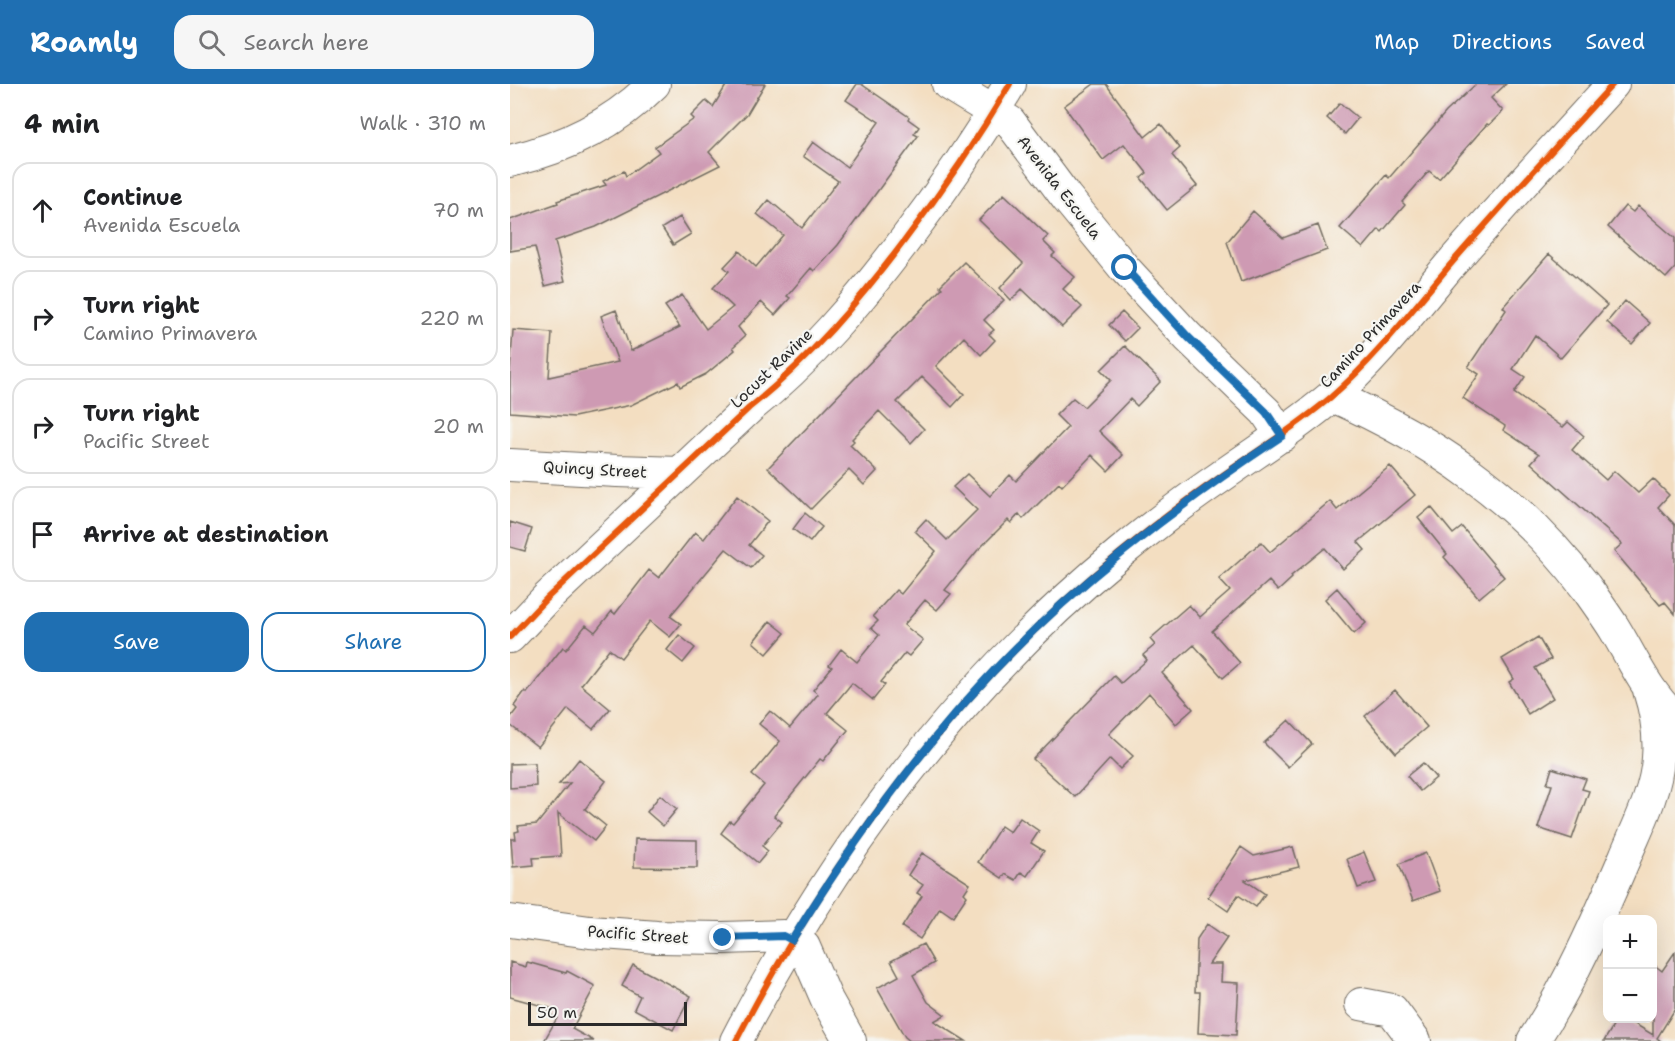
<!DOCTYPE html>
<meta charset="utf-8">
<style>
:root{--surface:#fff;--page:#f6f6f6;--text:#202124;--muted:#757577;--line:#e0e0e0;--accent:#1f6fb2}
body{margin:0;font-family:"Shantell Sans",sans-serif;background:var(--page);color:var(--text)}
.controls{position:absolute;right:18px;bottom:18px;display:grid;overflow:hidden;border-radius:12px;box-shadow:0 6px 24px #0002}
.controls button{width:54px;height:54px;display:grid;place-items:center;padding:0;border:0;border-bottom:2px solid var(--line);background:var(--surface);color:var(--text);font:30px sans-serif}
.scale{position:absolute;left:18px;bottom:15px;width:159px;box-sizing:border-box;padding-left:6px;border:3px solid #2b2b2b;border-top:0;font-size:16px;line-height:21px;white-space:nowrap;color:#2b2b2b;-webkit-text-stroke:4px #f6f6f2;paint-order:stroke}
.stop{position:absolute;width:18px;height:18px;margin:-14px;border:4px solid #1f6fb2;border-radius:50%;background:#fff}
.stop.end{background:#1f6fb2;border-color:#fff;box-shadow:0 2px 6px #0008}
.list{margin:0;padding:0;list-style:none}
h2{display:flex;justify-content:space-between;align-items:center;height:78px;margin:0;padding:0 24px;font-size:26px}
h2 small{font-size:20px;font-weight:400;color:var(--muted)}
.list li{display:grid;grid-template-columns:39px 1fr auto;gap:18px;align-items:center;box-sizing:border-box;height:96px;margin:0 12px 12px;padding:0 12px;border:2px solid var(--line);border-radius:18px}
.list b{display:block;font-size:22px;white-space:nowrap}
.list p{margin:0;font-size:20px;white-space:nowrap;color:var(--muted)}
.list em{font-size:20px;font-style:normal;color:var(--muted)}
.actions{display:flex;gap:12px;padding:18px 24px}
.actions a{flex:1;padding:14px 0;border:2px solid var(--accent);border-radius:18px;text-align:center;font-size:21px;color:var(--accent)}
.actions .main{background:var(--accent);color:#fff}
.icon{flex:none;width:33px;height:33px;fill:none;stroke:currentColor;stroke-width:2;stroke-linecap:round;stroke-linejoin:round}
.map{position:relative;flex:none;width:1165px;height:957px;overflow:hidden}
header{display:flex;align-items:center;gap:36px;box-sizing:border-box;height:84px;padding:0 30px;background:var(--accent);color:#fff}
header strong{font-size:28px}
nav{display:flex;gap:33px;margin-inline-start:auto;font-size:21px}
.search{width:420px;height:54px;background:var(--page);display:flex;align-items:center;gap:15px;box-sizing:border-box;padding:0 21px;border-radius:18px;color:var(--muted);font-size:22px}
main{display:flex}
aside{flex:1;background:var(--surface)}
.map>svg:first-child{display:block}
</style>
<header>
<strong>Roamly</strong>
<div class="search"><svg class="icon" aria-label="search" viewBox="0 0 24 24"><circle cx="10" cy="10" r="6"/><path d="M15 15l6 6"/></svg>Search here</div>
<nav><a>Map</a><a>Directions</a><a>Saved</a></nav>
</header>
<main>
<aside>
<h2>4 min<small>Walk · 310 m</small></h2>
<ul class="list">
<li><svg class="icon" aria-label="ahead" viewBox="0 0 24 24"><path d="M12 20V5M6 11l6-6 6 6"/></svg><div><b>Continue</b><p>Avenida Escuela</p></div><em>70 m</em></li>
<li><svg class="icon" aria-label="right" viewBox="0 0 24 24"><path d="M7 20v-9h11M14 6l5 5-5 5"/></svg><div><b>Turn right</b><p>Camino Primavera</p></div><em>220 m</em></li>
<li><svg class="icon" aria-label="right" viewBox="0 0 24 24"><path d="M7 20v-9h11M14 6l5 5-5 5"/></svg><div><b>Turn right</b><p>Pacific Street</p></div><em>20 m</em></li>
<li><svg class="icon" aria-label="arrive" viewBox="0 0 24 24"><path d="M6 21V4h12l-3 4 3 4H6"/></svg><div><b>Arrive at destination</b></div></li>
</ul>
<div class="actions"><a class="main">Save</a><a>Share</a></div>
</aside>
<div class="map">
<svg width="1165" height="957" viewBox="0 0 1165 957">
<rect width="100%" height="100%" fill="#f6f6f2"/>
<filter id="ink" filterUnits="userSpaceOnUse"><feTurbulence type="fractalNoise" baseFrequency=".0167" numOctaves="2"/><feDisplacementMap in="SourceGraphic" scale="12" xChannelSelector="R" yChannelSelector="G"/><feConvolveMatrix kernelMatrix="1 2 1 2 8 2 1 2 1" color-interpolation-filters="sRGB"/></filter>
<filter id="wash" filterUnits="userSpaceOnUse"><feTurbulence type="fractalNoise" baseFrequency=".008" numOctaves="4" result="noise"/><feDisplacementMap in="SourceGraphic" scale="24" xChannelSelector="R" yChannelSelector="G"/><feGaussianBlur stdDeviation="1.35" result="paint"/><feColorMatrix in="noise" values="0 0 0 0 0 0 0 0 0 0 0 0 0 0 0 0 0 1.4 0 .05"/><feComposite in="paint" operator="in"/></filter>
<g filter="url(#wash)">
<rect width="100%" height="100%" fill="#f3dec1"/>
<g id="blocks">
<path fill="#ce9ab3" d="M 217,0 L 255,0 L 237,30 L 199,68 L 210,81 L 86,143 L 45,157 L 55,197 L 35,202 L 25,163 L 0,167 L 0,136 L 48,119 L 47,117 L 96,101 L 93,97 L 114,87 L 116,92 L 149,68 L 145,63 L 184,35 L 181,32 L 196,17 L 203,23 Z
M 347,0 L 351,0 L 399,33 L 398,35 L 409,43 L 404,50 L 408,52 L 328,161 L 304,187 L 301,184 L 277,212 L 280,214 L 265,231 L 251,218 L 228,243 L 235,252 L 223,263 L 225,266 L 196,290 L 170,303 L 168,298 L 121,321 L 64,333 L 0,328 L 0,288 L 3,246 L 42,249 L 39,293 L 108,278 L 91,232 L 106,226 L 121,267 L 170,243 L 155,222 L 172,211 L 196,245 L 223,223 L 203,204 L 219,187 L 214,183 L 229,167 L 246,183 L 273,151 L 247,130 L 259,116 L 292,144 L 328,97 L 293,72 L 303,58 L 337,83 L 369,38 L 336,16 Z
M 584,0 L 596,0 L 635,53 L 651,40 L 670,64 L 662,71 L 687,102 L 657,126 L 631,94 L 637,89 L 614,60 L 593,76 L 554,22 Z
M 966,0 L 996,0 L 981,14 L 993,27 L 979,41 L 977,40 L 929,95 L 919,87 L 892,118 L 895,121 L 872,148 L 869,145 L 853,164 L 830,144 L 876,91 L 879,94 L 936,28 Z
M 830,19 L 848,34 L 835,50 L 817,34 Z
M 494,110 L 538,152 L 533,157 L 545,169 L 542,172 L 565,193 L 553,205 L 572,223 L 552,243 L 512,205 L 501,216 L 490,204 L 513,179 L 469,136 Z
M 1115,122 L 1123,128 L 1128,122 L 1165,154 L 1165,184 L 1156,194 L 1098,143 Z
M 743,127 L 773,154 L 808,141 L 817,166 L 731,198 L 717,158 Z
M 170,133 L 181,150 L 163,161 L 152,144 Z
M 1039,170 L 1097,221 L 1051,274 L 1025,251 L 1003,285 L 1015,293 L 1004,309 L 1053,343 L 1058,338 L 1074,352 L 1062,366 L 1096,396 L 1104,387 L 1128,409 L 1143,395 L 1159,411 L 1148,423 L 1165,441 L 1165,530 L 1155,518 L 1150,521 L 1104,467 L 1112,460 L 1021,379 L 1029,370 L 993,346 L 995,342 L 953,314 L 969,290 L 958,283 L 996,226 L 993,223 Z
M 454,178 L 494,216 L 474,236 L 484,246 L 479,250 L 485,256 L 471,271 L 454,253 L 426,282 L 454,310 L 442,323 L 412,293 L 387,318 L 414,345 L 401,359 L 369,327 L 342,355 L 344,357 L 340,361 L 367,387 L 354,401 L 339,386 L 301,425 L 258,384 L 432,204 L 430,202 Z
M 1115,217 L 1140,239 L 1122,260 L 1097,238 Z
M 612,228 L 628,244 L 615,257 L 599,241 Z
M 615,262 L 651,297 L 627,322 L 620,315 L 589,347 L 613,371 L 598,387 L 582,371 L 552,402 L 549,399 L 513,435 L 509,430 L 501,439 L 498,436 L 467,467 L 435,506 L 441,510 L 427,526 L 415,516 L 394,541 L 413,556 L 399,572 L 395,569 L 371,598 L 375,601 L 363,616 L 342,599 L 317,629 L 338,646 L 313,677 L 310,675 L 264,732 L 272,738 L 252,762 L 258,767 L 248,779 L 211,749 L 220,737 L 223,739 L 254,701 L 242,691 L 270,657 L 249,640 L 260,627 L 280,644 L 308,610 L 303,606 L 322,583 L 319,581 L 331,565 L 347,578 L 369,551 L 361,544 L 368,537 L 363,532 L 386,506 L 391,510 L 426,467 L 405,447 L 416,435 L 437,456 L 467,426 L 443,403 L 457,390 L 480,412 L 500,391 L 506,397 L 558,343 L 546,331 L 563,314 L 574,323 L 601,296 L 591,286 Z
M 880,382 L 905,411 L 848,458 L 855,466 L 833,485 L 815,464 L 781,492 L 782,494 L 768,507 L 759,497 L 702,547 L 730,579 L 713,594 L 684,561 L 652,589 L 683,625 L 666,640 L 639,609 L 599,650 L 623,672 L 610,685 L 600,675 L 565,713 L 523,675 L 604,592 L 611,599 L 637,576 L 633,571 L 645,561 L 640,555 L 679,521 L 690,533 L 720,507 L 709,495 L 751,458 L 760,468 L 820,417 L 827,426 Z
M 227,412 L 258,437 L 239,461 L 252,471 L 241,484 L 216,465 L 160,532 L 171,540 L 160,553 L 140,537 L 111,574 L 99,565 L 71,601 L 100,625 L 83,645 L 58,625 L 28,663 L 0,641 L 0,634 L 7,625 L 4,622 L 15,607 L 17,609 L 53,563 L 56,566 L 76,541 L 85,548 L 102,527 L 105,530 L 139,486 L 149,494 L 185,448 L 194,455 Z
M 921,423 L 943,450 L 952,443 L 994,493 L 969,514 L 934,473 L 937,470 L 908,434 Z
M 295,429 L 312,443 L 300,458 L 283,445 Z
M 0,438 L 22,445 L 15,467 L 0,463 Z
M 827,504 L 856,539 L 844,550 L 815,515 Z
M 260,537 L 275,549 L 257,570 L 243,558 Z
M 169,551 L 185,564 L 173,579 L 157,566 Z
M 1028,553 L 1041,575 L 1025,584 L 1043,614 L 1018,630 L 999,598 L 1004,595 L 992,575 Z
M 885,606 L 917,643 L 886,669 L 855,632 Z
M 779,636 L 802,660 L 778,683 L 754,659 Z
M 69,675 L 96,697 L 75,725 L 96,742 L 84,757 L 48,729 L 51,772 L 23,774 L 24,781 L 3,783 L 1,755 L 6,755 L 5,748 L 9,747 L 8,742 L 27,740 L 60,699 L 49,700 Z
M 25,679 L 26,702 L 0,704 L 0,680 Z
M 913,679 L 926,694 L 910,707 L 897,692 Z
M 1042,684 L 1076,695 L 1072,705 L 1079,707 L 1062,755 L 1028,744 L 1042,701 L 1037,700 Z
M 150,711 L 167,725 L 153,742 L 137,728 Z
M 510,734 L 529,747 L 521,759 L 534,767 L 517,792 L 511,788 L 506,796 L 495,790 L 492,794 L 468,778 L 491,742 L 500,748 Z
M 125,755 L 187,756 L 187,784 L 124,783 Z
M 731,763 L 744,772 L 783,763 L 789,783 L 735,796 L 755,810 L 746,823 L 728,811 L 718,827 L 698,813 Z
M 854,768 L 866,798 L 848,804 L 837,775 Z
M 412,769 L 460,800 L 454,809 L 457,812 L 443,833 L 430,824 L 410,855 L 392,843 L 412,812 L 407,809 L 413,801 L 398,791 Z
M 916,769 L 930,807 L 903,817 L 889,780 Z
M 697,840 L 717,854 L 699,880 L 712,880 L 711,898 L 729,899 L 726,951 L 688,949 L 690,908 L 685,908 L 687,855 Z
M 413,860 L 424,879 L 403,891 L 418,918 L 435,931 L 424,937 L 456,957 L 400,957 L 395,953 L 367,904 L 389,892 L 381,877 Z
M 1165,868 L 1165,925 L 1147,954 L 1151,957 L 1094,957 L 1108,934 L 1115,934 L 1143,951 L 1143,880 L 1152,887 Z
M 0,878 L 16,883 L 17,878 L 56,889 L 57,887 L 85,902 L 62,945 L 84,957 L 34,957 L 47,934 L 37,929 L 40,924 L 0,913 Z
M 123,881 L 181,912 L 163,946 L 124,925 L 130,912 L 112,902 Z"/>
</g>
</g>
<g filter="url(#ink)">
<use href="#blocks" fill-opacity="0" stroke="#716a60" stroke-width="1.5"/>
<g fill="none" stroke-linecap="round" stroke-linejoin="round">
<defs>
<path id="minor" d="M 438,0 L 500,38 L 556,113 L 615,185 L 678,253 L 756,328 L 772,352
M 0,77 C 55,64 104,40 144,0
M 823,312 C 924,357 1007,413 1075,502 C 1085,516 1095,530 1104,544 C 1123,575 1137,609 1165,634
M 0,381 L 107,387 L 170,389
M 0,553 L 36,515 L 239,324 C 299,276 349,217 395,156 C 433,106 468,54 500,0
M 0,837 L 80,848 L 147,853 L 213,854 L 274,852 L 294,863 L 317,916 L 340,957
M 851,920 L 882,926 L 905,957
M 226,957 C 322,772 448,602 610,469 C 642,443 675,417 709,394 C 747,367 786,343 821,313 C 866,274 902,226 940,181 C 993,120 1048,60 1103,0
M 1023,957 C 1060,900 1088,836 1115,773 C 1128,742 1146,708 1148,674 C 1150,651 1146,628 1139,606"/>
</defs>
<use href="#minor" stroke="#716a60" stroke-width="34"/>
<use href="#minor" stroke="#fff" stroke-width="32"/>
<defs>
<path id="cycleway" d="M 0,553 L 36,515 L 239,324 C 299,276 349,217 395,156 C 433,106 468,54 500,0
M 226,957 C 322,772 448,602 610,469 C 642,443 675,417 709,394 C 747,367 786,343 821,313 C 866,274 902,226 940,181 C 993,120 1048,60 1103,0"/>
</defs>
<use href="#cycleway" stroke="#f6f6f2" stroke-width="10"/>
<use href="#cycleway" stroke="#e8590c" stroke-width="6"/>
</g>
</g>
<g fill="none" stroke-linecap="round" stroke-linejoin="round" filter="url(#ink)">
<path stroke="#1f6fb2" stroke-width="8" d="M 213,854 L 274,852 L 282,856 C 357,734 444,617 552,520 C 621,458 695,403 772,352 L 756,328 L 678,253 L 615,184"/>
</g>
<g text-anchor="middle" stroke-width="4.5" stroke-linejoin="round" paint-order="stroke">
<g font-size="16" fill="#2b2b2b" stroke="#f6f6f2">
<text transform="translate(550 103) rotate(52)" y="6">Avenida Escuela</text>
<text transform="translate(860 250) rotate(-47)" y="6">Camino Primavera</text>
<text transform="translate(261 284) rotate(-44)" y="6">Locust Ravine</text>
<text transform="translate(85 385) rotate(3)" y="6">Quincy Street</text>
<text transform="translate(128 850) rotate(4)" y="6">Pacific Street</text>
</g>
</g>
</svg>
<div class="controls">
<button>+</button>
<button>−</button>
</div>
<div class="scale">50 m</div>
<div class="stop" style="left:615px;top:184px"></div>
<div class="stop end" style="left:213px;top:854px"></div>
</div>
</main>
